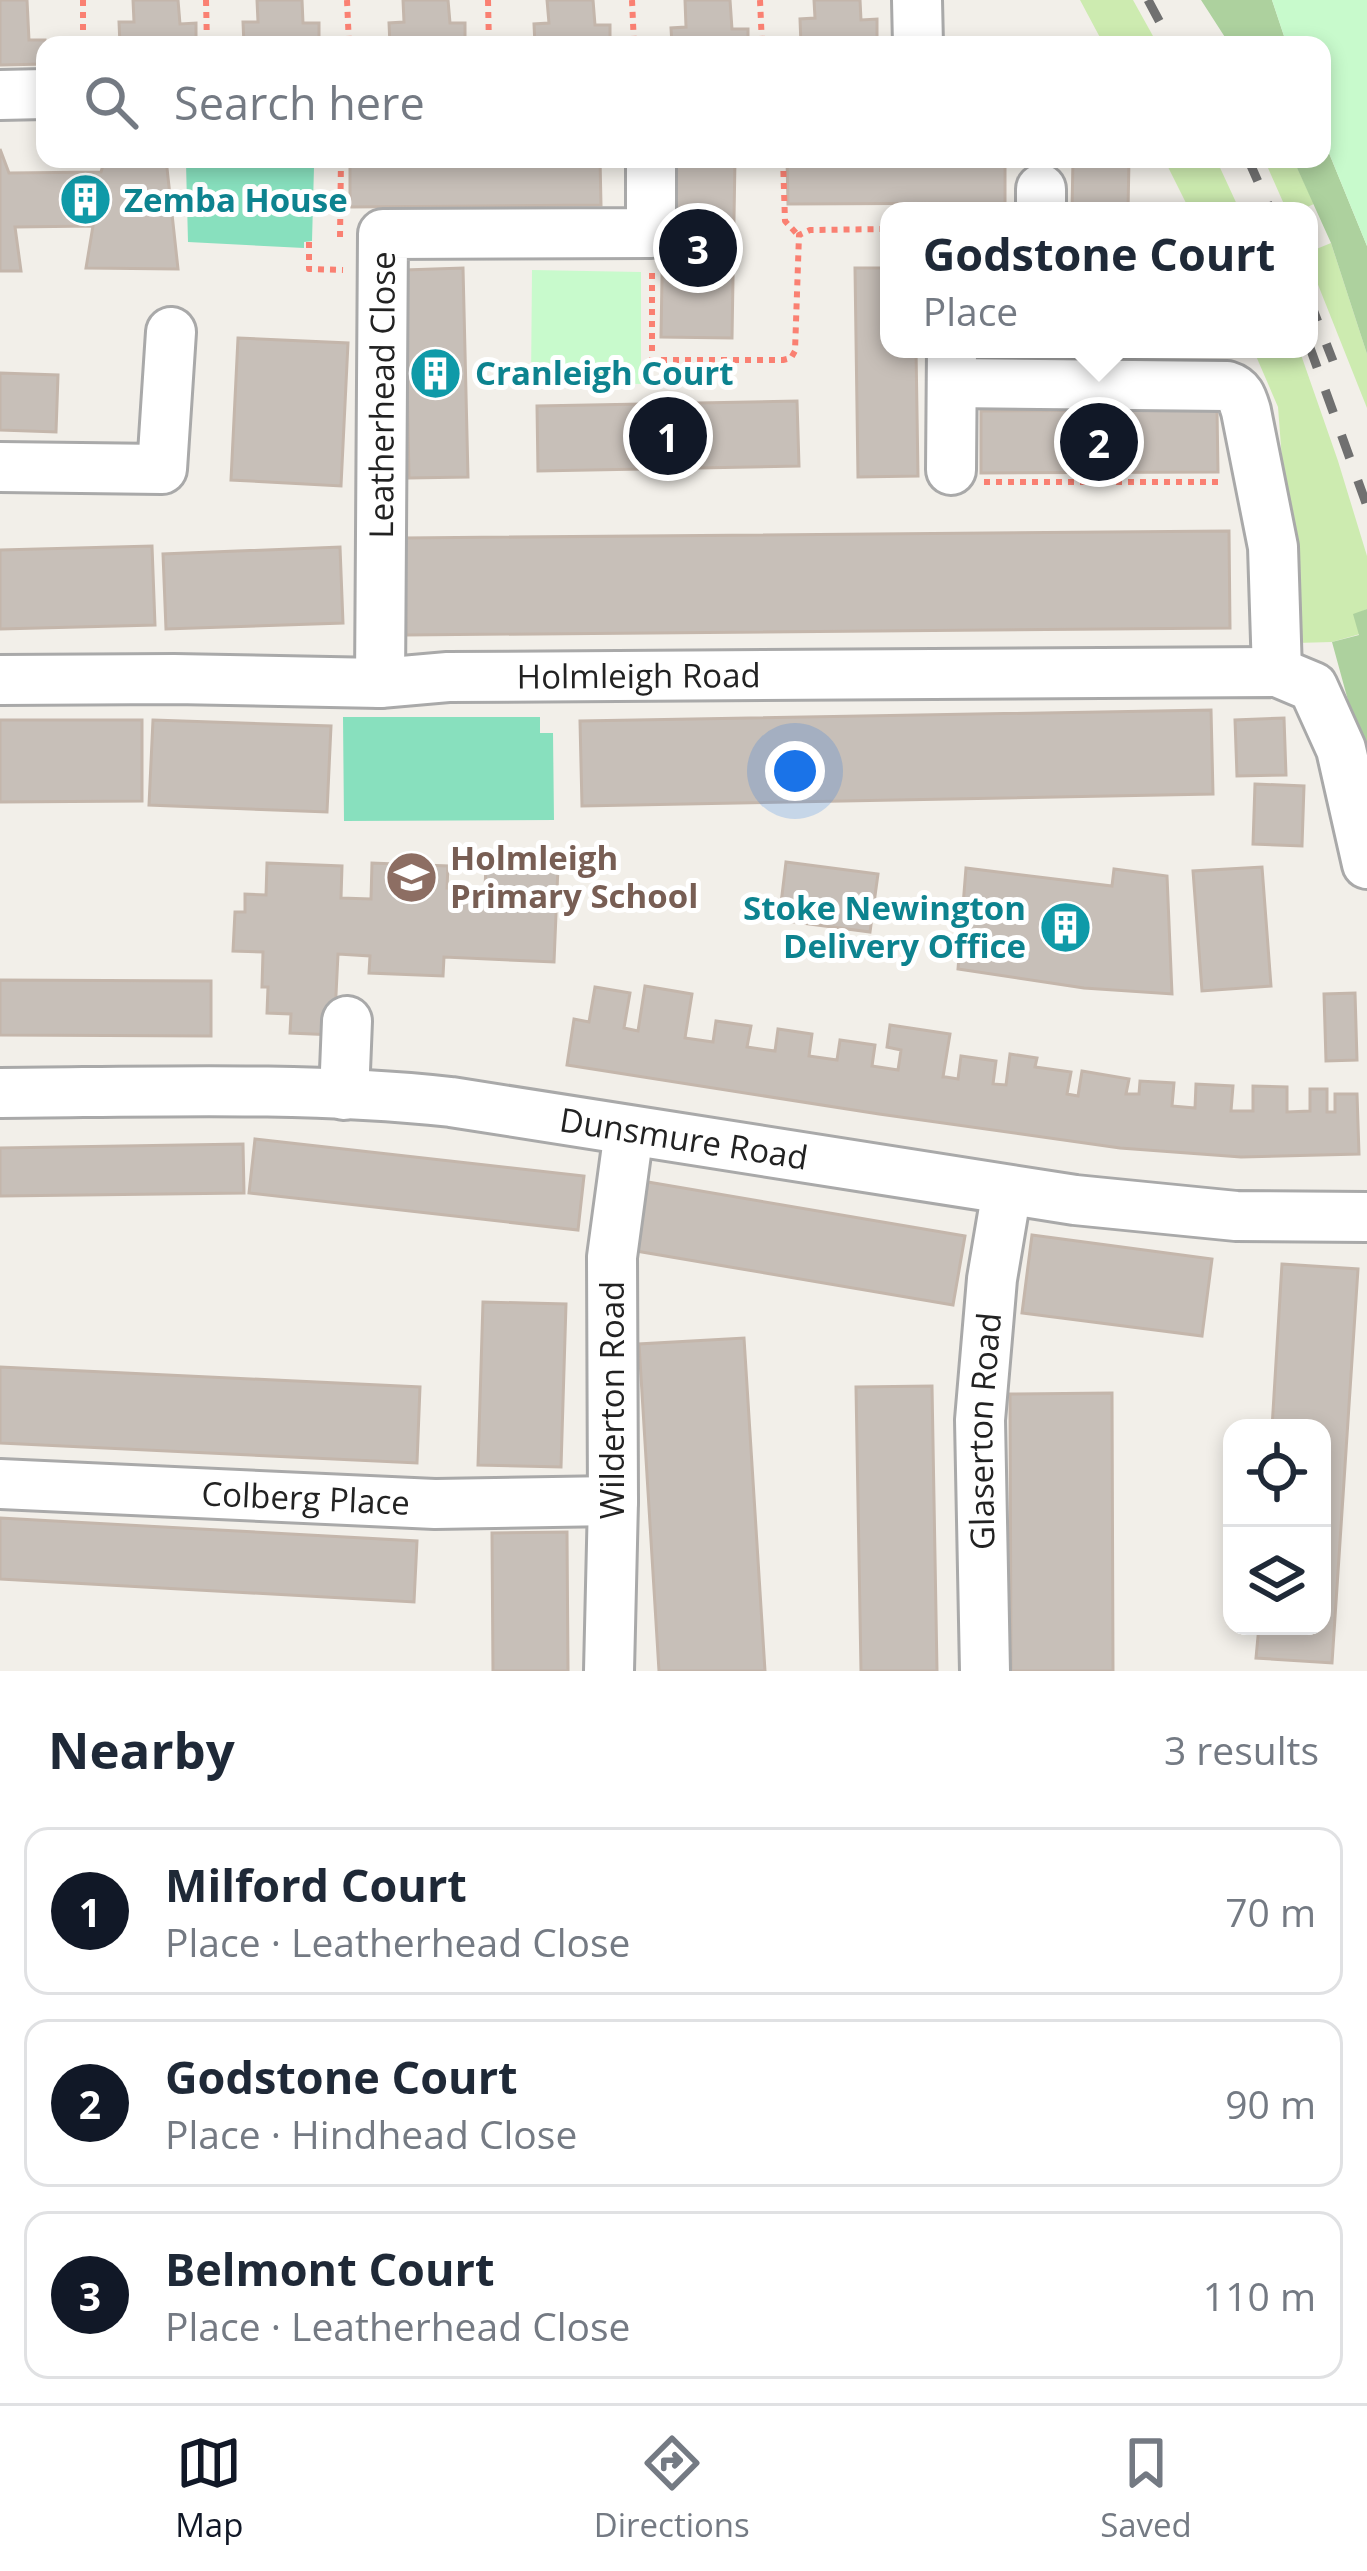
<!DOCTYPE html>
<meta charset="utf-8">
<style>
:root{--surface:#fff;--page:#f2f2f3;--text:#1f2937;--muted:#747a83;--line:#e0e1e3;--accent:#111827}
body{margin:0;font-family:"Open Sans",sans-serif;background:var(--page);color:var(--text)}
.controls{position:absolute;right:36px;bottom:36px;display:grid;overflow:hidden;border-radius:24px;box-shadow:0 6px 18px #0003}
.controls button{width:108px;height:108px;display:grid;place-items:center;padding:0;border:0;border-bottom:3px solid var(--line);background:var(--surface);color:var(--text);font:60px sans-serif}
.you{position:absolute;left:795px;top:771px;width:42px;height:42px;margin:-30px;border:9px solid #fff;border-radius:50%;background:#1a73e8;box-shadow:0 0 0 18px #1a73e833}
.badge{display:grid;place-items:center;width:78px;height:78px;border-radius:50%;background:var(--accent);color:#fff;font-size:39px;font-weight:700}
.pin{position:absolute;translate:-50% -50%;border:6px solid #fff;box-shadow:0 3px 12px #0006}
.popup{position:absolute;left:880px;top:202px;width:438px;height:156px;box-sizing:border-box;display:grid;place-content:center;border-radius:24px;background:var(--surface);filter:drop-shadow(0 3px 9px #0005);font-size:39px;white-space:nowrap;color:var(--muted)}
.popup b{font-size:45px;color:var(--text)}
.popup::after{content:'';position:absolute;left:50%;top:100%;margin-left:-24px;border:24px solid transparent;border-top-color:var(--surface)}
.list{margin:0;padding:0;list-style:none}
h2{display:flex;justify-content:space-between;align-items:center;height:156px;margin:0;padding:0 48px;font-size:51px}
h2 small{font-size:39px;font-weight:400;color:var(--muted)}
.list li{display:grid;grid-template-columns:78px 1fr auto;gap:36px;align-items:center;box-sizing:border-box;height:168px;margin:0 24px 24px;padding:0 24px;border:3px solid var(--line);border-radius:24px}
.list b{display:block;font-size:45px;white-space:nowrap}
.list p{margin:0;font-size:39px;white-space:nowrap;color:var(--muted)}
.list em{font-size:39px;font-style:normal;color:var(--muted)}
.icon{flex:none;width:66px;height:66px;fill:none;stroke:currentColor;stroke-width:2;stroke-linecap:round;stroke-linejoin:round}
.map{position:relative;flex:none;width:1367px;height:1671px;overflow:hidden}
.search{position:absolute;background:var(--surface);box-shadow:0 6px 18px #0003;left:36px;right:36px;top:36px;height:132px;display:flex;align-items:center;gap:30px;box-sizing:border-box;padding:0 42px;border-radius:24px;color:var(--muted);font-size:45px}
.sheet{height:732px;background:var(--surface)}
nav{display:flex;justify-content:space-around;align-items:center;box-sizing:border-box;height:168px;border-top:3px solid var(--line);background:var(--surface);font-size:33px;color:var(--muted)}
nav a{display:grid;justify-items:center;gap:6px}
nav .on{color:var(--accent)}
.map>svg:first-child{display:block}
</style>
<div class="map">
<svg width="1367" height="1671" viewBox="0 0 1367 1671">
<rect width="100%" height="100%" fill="#f2efe9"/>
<path fill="#cdebb0" d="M 1080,0 L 1133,0 L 1158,45 L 1104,45 Z
M 1164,159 L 1216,159 L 1240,211 L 1190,211 Z
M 1264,159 L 1293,159 L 1314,204 L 1298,211 L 1287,211 Z
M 1331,243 L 1367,354 L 1367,408 L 1309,262 L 1309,252 Z
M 1253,349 L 1299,349 L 1338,461 L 1367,556 L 1367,609 L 1354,615 L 1360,634 L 1332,642 L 1296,643 L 1278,407 Z"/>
<path fill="#add19e" d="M 1201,0 L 1272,0 L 1287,45 L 1230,45 Z
M 1322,136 L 1367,246 L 1367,354 L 1331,243 L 1293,159 L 1322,159 Z
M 1367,609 L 1367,770 L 1332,642 L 1359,635 L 1353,614 Z"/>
<path fill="#c8facc" d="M 1272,0 L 1367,0 L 1367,246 L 1322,136 L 1322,45 L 1287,45 Z
M 532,270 L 641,272 L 641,384 L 531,382 Z"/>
<path fill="#88e0be" d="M 186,163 L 314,167 L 312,241 L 304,242 L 304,248 L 188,242 Z
M 343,717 L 540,717 L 540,733 L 553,733 L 554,820 L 344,821 Z"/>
<path fill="#c7bfb8" stroke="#c4b6ab" stroke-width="3" d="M 0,0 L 27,0 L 29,40 L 45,40 L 45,64 L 0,65 Z
M 133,0 L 178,0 L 180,24 L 196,23 L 196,45 L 120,45 L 119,22 L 134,22 Z
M 257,0 L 302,0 L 303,23 L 319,23 L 319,45 L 244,45 L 243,22 L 258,22 Z
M 403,0 L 448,0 L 450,23 L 465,23 L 465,45 L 390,45 L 389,23 L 404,22 Z
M 547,0 L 593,0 L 595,25 L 610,25 L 610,45 L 535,45 L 534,24 L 549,23 Z
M 685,0 L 730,0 L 732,29 L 748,29 L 748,45 L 672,45 L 671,28 L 686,27 Z
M 814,0 L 860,0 L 861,20 L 877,19 L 877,44 L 801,45 L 800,19 L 815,18 Z
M 0,149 L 9,173 L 101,172 L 105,159 L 166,159 L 178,269 L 86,268 L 93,226 L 15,227 L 21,271 L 0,271 Z
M 600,159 L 601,205 L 350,207 L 350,160 Z
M 664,159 L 735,159 L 732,338 L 661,337 Z
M 787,159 L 1005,159 L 1005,203 L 788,204 Z
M 1073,159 L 1129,159 L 1128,211 L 1072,211 Z
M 463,268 L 468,477 L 409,478 L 405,270 Z
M 855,268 L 889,268 L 889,349 L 916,349 L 918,476 L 858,477 Z
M 238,338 L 348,343 L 341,486 L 231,480 Z
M 0,373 L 58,375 L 56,432 L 0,430 Z
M 797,401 L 799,466 L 538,471 L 537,406 Z
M 1217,410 L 1218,472 L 981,473 L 981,411 Z
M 1229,531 L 1230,628 L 406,635 L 405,538 Z
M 152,546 L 155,625 L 0,629 L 0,550 Z
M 340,547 L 343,623 L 166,629 L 163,554 Z
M 1211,710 L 1213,794 L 582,806 L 580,721 Z
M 1284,718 L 1286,775 L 1237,776 L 1235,720 Z
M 0,720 L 142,720 L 142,801 L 0,802 Z
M 153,720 L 331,726 L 327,812 L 149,805 Z
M 1255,784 L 1304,786 L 1302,846 L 1253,844 Z
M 786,862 L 878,874 L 870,932 L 779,920 Z
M 267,863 L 342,866 L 341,898 L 371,899 L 372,863 L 448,866 L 447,888 L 485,889 L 486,864 L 558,867 L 554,962 L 444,957 L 443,976 L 369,973 L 370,956 L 338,954 L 334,1035 L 290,1033 L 291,1014 L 267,1013 L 268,987 L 262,987 L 263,952 L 233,951 L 235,912 L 245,912 L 245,894 L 266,895 Z
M 1262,867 L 1271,986 L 1202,991 L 1193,871 Z
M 966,868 L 1112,886 L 1114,869 L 1167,876 L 1172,994 L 1084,988 L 958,969 Z
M 0,980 L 211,981 L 211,1036 L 0,1035 Z
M 645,986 L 692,994 L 685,1038 L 713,1042 L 716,1021 L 751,1026 L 747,1047 L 775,1051 L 778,1029 L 812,1034 L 809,1056 L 837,1060 L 840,1040 L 875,1045 L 872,1066 L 898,1070 L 901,1050 L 887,1047 L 890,1025 L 950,1034 L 943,1077 L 946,1077 L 958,1079 L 961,1056 L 996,1061 L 993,1084 L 1006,1085 L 1010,1054 L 1037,1058 L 1035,1067 L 1071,1072 L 1067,1094 L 1078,1096 L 1082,1071 L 1129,1079 L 1126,1094 L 1139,1094 L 1140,1081 L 1174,1083 L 1172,1106 L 1195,1108 L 1196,1084 L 1233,1086 L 1231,1111 L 1253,1111 L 1253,1086 L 1287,1087 L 1287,1112 L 1310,1111 L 1310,1089 L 1327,1089 L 1327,1112 L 1335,1112 L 1335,1094 L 1357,1094 L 1359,1154 L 1241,1157 L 1120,1148 L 879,1114 L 567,1065 L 574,1019 L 589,1022 L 595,987 L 630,993 L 624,1028 L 638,1031 Z
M 1355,993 L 1357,1060 L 1326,1061 L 1324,994 Z
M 255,1139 L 584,1176 L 578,1230 L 249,1193 Z
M 243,1144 L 244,1193 L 0,1196 L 0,1148 Z
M 648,1182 L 965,1236 L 953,1305 L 636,1251 Z
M 1032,1235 L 1212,1259 L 1202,1336 L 1022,1313 Z
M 1282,1264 L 1358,1269 L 1332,1663 L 1256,1658 L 1259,1626 L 1322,1626 L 1322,1428 L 1272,1428 Z
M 483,1302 L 566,1304 L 561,1467 L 478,1465 Z
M 744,1338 L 765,1671 L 659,1671 L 639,1344 Z
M 0,1367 L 420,1387 L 417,1463 L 0,1443 Z
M 932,1386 L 937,1671 L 861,1671 L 856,1387 Z
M 1112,1393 L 1113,1671 L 1011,1671 L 1010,1394 Z
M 0,1518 L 417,1541 L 414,1602 L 0,1579 Z
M 567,1532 L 568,1671 L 493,1671 L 492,1533 Z"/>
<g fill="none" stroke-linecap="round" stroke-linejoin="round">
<defs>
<g id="minor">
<path d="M 917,0 L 918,45"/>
<path d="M 0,95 L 45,94"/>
<path d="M 1041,211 L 1041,189"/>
<path d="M 952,383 L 1227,386 C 1240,390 1242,398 1246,411 L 1273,547 L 1277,672"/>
<path d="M 0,467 L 162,469 L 171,332"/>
<path d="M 951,470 L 952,349"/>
<path id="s1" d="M 0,680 L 174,679 L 380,683 L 448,677 L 1277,672 L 1313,687 L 1341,749 L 1367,864"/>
<path id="s2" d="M 380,683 L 383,234 L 651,233 L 651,159"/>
<path id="s3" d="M 0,1093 C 150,1092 302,1086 451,1102 L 1075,1200 L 1236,1216 L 1367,1217"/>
<path d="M 344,1095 L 347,1021"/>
<path id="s4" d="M 0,1484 L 435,1504 L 613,1501"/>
<path d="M 609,1671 L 613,1501 L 612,1257 L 629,1131"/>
<path id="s5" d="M 985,1671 L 980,1420 L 992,1279 L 1007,1190"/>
</g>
</defs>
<use href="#minor" stroke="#a9a9a9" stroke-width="54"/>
<path stroke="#fa8072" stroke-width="6" stroke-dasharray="6 6" stroke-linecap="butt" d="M 83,0 L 83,45
M 206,0 L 207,45
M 347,0 L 349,45
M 488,0 L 489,45
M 632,0 L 634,45
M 760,0 L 762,45
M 783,159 L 785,221 L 797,234
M 206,164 L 206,159
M 340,237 L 341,159
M 309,242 L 309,269 L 343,270
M 652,273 L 652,360 L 783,360 L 791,358 L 795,351 L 799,235 L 810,230 L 889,229
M 984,482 L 1223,482"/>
<use href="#minor" stroke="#fff" stroke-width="48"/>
<path stroke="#707070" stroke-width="9" stroke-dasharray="24 24" stroke-linecap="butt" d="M 1148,0 L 1172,45
M 1248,159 L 1271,211
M 1309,299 L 1333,361
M 1309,345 L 1367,506"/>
</g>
<defs>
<symbol id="building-disc" viewBox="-11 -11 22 22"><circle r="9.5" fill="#0f9aa8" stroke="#fff"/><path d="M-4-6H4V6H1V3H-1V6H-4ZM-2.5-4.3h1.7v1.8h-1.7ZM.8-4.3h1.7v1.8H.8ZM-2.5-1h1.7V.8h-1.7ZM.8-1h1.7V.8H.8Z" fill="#fff"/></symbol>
<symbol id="school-disc" viewBox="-11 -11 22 22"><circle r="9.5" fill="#8d6e63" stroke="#fff"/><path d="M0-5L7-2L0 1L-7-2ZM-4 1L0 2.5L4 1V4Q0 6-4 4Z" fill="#fff"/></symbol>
</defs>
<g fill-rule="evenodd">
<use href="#building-disc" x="56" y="170" width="59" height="59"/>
<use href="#building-disc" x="406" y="344" width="59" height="59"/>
<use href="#school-disc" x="382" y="848" width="59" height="59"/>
<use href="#building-disc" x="1036" y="898" width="59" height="59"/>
</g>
<g text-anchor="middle" stroke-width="10" stroke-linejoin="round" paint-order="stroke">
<g font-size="33" font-weight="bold" fill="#0d838f" stroke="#fff" text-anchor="start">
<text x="124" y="212">Zemba House</text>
<text x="475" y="385">Cranleigh Court</text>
<text x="1026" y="920" text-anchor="end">Stoke Newington<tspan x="1026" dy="38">Delivery Office</tspan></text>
</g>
<g font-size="33" fill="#222" stroke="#fff">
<text dy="12" stroke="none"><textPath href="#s2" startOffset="288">Leatherhead Close</textPath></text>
<text dy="12" stroke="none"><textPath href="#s1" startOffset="639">Holmleigh Road</textPath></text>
<text dy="12" stroke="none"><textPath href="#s3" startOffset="687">Dunsmure Road</textPath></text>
<text transform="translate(612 1400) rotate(-90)" y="12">Wilderton Road</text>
<text dy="12" stroke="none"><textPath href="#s5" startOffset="240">Glaserton Road</textPath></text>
<text dy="12" stroke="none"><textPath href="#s4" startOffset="306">Colberg Place</textPath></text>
</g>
<g font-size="33" font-weight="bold" fill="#785e54" stroke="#fff" text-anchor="start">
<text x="450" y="870">Holmleigh<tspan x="450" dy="38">Primary School</tspan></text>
</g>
</g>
</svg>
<div class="controls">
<button><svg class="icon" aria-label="locate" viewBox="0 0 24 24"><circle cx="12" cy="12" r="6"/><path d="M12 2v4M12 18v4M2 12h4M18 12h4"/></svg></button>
<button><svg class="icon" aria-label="layers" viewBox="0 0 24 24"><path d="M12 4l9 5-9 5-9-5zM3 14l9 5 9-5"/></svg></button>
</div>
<div class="you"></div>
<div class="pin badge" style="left:668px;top:436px">1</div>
<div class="pin badge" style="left:1099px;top:442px">2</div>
<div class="popup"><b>Godstone Court</b>Place</div>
<div class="pin badge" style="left:698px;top:248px">3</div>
<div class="search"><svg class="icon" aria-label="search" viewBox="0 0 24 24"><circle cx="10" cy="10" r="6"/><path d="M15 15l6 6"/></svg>Search here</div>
</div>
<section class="sheet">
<h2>Nearby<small>3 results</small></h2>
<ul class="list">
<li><span class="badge">1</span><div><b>Milford Court</b><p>Place · Leatherhead Close</p></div><em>70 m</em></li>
<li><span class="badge">2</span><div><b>Godstone Court</b><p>Place · Hindhead Close</p></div><em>90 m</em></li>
<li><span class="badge">3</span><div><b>Belmont Court</b><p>Place · Leatherhead Close</p></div><em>110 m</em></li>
</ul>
</section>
<nav>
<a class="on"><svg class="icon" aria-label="map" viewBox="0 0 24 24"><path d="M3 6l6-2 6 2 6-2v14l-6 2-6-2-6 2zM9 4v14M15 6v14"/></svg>Map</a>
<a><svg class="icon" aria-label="directions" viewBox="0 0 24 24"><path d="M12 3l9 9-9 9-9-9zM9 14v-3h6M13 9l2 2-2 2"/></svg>Directions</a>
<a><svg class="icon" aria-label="saved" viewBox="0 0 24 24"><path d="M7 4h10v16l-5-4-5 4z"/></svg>Saved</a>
</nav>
